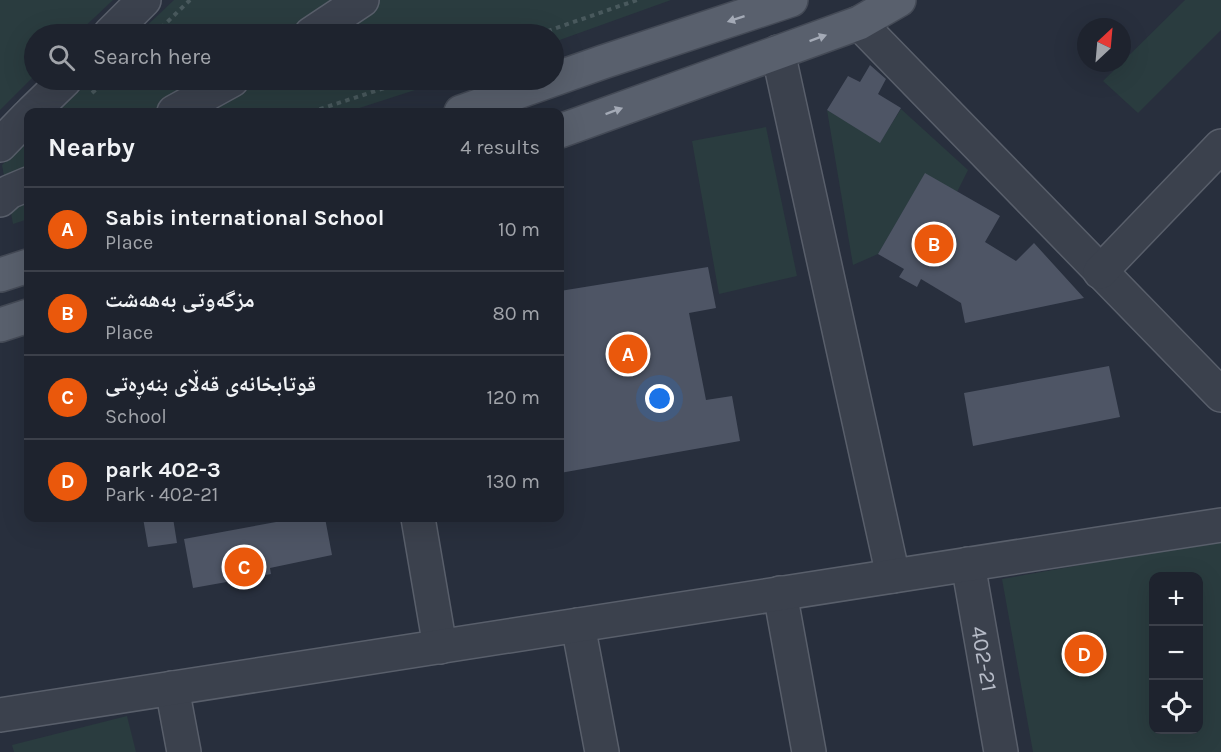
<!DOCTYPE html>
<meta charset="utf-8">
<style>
:root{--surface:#1e232e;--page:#262b36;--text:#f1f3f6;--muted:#a1a4aa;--line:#3c404a;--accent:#ea580c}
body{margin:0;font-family:Karla,"Noto Naskh Arabic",sans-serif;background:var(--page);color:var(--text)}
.controls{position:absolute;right:18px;bottom:18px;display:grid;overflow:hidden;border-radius:12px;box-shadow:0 6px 24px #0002}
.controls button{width:54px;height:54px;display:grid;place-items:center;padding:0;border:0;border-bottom:2px solid var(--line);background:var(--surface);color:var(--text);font:30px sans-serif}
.compass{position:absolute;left:1077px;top:18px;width:54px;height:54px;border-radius:50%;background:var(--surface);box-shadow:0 6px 24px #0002;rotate:26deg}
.you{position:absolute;left:660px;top:399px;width:21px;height:21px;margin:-15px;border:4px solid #fff;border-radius:50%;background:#1a73e8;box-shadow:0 0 0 9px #1a73e833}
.badge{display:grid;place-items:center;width:39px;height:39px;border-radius:50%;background:var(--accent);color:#fff;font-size:20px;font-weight:700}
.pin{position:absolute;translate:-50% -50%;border:3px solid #fff;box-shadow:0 2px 6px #0006}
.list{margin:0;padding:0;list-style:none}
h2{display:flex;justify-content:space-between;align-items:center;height:78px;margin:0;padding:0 24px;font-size:26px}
h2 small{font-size:20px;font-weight:400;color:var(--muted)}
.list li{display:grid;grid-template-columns:39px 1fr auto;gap:18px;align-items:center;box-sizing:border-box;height:84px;padding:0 24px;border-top:2px solid var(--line)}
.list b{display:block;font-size:22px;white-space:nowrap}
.list p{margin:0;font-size:20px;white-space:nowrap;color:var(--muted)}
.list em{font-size:20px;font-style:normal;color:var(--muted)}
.icon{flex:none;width:33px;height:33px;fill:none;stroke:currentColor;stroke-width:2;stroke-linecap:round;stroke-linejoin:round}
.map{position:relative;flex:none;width:1221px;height:752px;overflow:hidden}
.search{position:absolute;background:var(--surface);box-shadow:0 6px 24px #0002;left:24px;top:24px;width:540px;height:66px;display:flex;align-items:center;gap:15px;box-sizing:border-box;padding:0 21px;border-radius:33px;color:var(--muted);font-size:22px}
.panel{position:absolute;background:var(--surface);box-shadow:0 6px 24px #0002;left:24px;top:108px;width:540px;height:414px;border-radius:12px}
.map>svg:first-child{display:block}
</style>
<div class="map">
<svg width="1221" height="752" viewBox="0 0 1221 752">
<rect width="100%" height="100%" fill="#282f3d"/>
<path fill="#2a3c3f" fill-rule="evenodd" d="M 0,0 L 113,0 L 77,34 L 34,34 L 34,76 L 0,110 Z
M 174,0 L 671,0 L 554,42 L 554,34 L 138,34 Z
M 1185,0 L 1221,0 L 1221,30 L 1138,113 L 1103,81 Z
M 91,80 L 446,80 L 347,112 L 57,112 Z
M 901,109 L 968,170 L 957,192 L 925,174 L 878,254 L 853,265 L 827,110 L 880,142 Z
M 766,127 L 797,276 L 719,294 L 692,141 Z
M 28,140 L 28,219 L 13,224 L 2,165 Z
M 1221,540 L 1221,752 L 1033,752 L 1002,579 ZM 1154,576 L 1198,576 L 1198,730 L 1154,730 Z
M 127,716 L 136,752 L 14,752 L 12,745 Z"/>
<path fill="#4e5565" d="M 870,65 L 886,79 L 878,94 L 901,108 L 880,143 L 827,110 L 848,76 L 860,82 Z
M 925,173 L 1000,216 L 985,242 L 1016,261 L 1034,243 L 1084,298 L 965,323 L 961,303 L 921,279 L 917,287 L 899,277 L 904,269 L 878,254 Z
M 708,267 L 716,308 L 689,313 L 706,400 L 732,396 L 740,441 L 560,473 L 560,291 Z
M 1109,366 L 1120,417 L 973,446 L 964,393 Z
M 143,518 L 173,518 L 177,543 L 148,547 Z
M 275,518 L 325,518 L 332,555 L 270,568 L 271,574 L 193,588 L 184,539 L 276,522 Z"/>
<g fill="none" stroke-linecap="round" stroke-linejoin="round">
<defs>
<g id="minor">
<path d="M 859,23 L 1221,395"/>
<path d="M 110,34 L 144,0"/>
<path d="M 311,34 L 362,0"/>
<path d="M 778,52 L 893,576"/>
<path d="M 32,112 L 65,80"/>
<path d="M 174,112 L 232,80"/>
<path d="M 0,145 L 28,116"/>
<path d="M 0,200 L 9,192 L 28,184"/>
<path d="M 1100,272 L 1221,146"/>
<path d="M 418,518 L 440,647"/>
<path id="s1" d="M 968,564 L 1001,752"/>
<path d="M 780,593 L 809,752"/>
<path d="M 578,625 L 602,752"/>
<path d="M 172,688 L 184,752"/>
<path d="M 0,715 L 1221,525"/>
</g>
<path id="major" d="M 461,112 L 603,62 L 791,0
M 560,131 L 859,23 L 899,0
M 0,275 L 28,266
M 0,325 L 28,316"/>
</defs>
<use href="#minor" stroke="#595f6b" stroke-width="36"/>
<use href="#major" stroke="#444a56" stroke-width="36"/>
<path stroke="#49595d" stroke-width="4" stroke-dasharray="4.5 4.5" stroke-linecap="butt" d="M 161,28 L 190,0
M 539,34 L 637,0
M 92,93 L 107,80
M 311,112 L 409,80"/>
<use href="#minor" stroke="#3b414d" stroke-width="33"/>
<use href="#major" stroke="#59606d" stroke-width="33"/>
</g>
<defs><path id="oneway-solid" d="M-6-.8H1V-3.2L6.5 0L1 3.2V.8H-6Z" transform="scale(1.5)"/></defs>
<g fill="#a4aab6">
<use href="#oneway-solid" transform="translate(736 19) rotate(162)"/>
<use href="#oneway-solid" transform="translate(818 38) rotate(-20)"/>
<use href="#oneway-solid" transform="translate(614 111) rotate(-20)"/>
</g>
<g text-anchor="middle" stroke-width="4.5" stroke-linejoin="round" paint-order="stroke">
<g font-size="22" fill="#b7bcc8" stroke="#202632">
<text dy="8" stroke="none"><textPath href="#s1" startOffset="96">402-21</textPath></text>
</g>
</g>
</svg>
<div class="controls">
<button>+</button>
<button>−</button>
<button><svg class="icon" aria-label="locate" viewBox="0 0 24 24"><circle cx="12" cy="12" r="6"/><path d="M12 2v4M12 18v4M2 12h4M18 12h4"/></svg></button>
</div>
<svg class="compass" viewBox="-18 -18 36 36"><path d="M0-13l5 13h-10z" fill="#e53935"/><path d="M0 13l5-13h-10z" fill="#a1a4aa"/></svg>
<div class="you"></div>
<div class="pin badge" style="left:628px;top:354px">A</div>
<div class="pin badge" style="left:934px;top:244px">B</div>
<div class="pin badge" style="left:244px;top:567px">C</div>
<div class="pin badge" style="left:1084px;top:654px">D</div>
<div class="search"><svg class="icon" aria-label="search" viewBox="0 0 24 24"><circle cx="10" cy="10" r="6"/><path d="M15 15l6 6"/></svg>Search here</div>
<section class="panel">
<h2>Nearby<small>4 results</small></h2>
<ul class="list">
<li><span class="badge">A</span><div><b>Sabis international School</b><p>Place</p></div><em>10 m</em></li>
<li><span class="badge">B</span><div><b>مزگەوتی بەهەشت</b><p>Place</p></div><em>80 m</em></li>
<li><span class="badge">C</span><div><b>قوتابخانەی قەڵای بنەڕەتی</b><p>School</p></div><em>120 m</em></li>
<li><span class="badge">D</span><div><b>park 402-3</b><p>Park · 402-21</p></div><em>130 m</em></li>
</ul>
</section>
</div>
